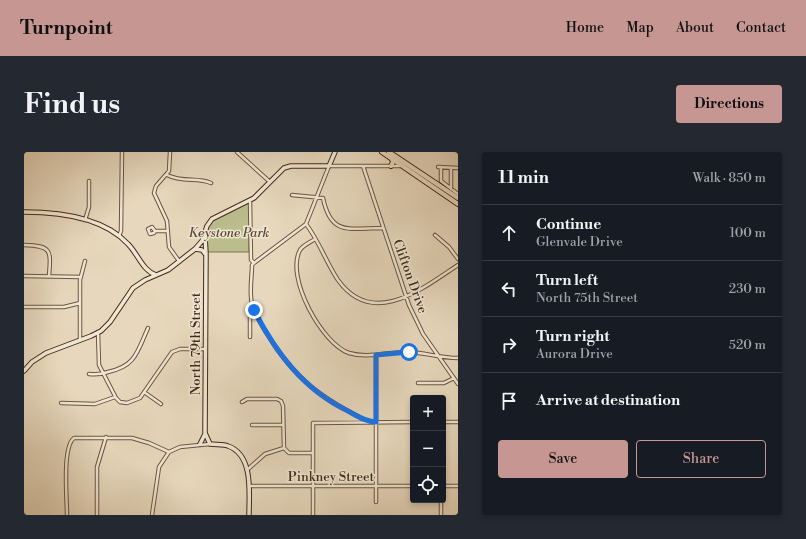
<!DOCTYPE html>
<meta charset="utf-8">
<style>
:root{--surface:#171b24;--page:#242831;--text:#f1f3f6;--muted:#9ea1a6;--line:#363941;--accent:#c59692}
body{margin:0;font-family:"Libre Bodoni",serif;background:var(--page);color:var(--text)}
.controls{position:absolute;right:12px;bottom:12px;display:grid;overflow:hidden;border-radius:4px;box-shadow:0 2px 6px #0003}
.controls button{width:36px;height:36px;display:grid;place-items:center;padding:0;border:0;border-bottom:1px solid var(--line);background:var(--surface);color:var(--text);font:20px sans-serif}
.stop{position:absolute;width:12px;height:12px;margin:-9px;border:3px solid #1a73e8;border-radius:50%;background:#fff}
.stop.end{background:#1a73e8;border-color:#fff;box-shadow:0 1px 4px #0008}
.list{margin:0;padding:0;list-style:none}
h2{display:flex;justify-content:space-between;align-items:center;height:52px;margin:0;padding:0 16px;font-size:17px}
h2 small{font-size:13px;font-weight:400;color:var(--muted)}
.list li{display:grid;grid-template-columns:26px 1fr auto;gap:12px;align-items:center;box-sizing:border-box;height:56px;padding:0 16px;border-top:1px solid var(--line)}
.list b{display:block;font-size:15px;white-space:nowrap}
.list p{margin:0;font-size:13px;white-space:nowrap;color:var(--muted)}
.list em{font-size:13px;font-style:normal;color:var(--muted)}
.actions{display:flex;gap:8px;padding:12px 16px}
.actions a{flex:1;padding:9px 0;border:1px solid var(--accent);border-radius:4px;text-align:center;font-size:14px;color:var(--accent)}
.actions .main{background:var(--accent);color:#111}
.icon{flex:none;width:22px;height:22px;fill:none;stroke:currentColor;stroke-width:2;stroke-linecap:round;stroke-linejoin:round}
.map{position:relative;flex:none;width:434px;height:363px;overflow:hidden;border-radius:4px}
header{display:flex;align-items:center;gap:24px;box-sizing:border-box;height:56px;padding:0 20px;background:var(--accent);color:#111}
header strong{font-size:19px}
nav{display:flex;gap:22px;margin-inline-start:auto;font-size:14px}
.intro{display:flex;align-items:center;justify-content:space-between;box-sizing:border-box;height:96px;padding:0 24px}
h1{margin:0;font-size:28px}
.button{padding:10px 18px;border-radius:4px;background:var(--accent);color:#111;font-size:14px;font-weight:700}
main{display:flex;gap:24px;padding:0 24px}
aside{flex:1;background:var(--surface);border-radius:4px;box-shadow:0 2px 6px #0003}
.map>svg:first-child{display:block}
</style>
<header>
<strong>Turnpoint</strong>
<nav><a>Home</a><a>Map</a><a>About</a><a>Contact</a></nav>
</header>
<div class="intro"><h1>Find us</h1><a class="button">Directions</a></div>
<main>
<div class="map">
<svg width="434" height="363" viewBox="0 0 434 363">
<rect width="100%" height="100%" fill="#e7d8bd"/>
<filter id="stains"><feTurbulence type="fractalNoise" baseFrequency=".005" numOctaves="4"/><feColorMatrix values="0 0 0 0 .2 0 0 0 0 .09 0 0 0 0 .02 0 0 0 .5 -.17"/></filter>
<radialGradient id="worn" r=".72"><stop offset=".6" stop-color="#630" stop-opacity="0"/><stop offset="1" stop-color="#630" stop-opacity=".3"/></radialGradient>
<path fill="#bbbd8d" stroke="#7f7452" d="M 224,50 L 226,52 L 225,100 L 182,100 L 183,78 L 187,69 Z"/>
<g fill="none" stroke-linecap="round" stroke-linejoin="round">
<defs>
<path id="street" d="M 146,0 L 145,19 L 132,34 L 130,41 L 143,69 L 145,95 L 155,109
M 213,0 L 246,30
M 339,14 L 385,153 L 399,182 L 434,232
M 414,15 L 434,16
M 417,15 L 417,29 L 434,42
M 143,23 C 159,31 173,25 187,31
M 427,37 L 427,16
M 268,43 L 299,46 C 307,85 326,76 359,76
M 226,48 L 227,108 L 230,111 L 228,113 C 228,125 225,140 228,152 C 231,163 238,174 243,182 C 270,227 299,247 345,270
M 61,68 L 65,55 L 65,29
M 282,72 C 295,89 302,110 314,128 C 349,177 399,136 434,113
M 131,79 L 130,81 L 126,82 L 124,77 L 128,75 L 131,79 L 144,79
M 411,83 L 425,95 L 434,107
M 95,84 L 97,79 L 98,0
M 291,87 C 287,90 279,93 276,98 C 261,125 298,192 325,201 C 345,207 365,199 386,200 C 402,201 417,206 434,206
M 0,93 C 28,94 27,98 25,124
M 230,111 L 282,72 L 305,14 L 376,14
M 0,124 L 57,125
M 0,155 L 40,155 L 56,151
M 74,180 L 75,213 L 92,246 L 96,250 L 103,251 L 116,246 L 148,200 L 156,197 L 181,197
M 226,185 L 226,162 L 230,158
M 56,188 L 56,128 L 61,109
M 65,222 C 72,223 78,222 84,220 C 112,214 113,200 124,176
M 394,231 L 420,231 L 430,226
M 120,240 L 137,252
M 218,250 L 223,247 L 253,247 L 257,249 L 259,254 L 260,296
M 37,251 L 71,252 L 91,245
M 419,270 L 434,270
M 228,273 L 259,273
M 260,296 L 265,301 L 288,301
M 223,318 L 241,302 L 260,296
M 225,334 L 389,334
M 419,334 L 434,334
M 417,348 L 417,363
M 352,350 L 352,203
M 43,363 C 43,347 38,295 50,286 L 108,286 L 125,291 L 145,300 L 156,295 L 186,292
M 73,363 L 73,315 L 82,285
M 128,363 L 135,315 L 145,300
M 289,363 L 289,271 L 389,270"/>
<path id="secondary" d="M 0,60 C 34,60 79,65 104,92 C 114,102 118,118 132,123
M 181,84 L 182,102
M 171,97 L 178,98 L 182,103 L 181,281 L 186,292 C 192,293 199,292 204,294 C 230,303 225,342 225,363
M 0,219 L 8,210 L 22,201 L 67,184 L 77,179 L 86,170 L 109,136 L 121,128 L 144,118 L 171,97 L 178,89 L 183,74 L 188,67 L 230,46 L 260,16 L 267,14 L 305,14 L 311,0
M 176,292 L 181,282"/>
<path id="primary" d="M 358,0 L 434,52
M 365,0 L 434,46
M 367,14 L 369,10 L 368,7"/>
</defs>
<use href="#street" stroke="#6c5640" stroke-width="4.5"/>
<use href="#secondary" stroke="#432a16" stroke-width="5.5"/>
<use href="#primary" stroke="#432a16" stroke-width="6"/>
<use href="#street" stroke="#efe6d4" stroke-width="2.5"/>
<use href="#secondary" stroke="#efe6d4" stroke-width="3.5"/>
<use href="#primary" stroke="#e7d8bd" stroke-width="4"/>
</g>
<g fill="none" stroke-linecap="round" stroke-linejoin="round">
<path stroke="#1a73e8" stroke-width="5" d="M 230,158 C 252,201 280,238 324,259 C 333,264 342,270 352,270 L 352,203 L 385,200"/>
</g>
<g text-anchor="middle" stroke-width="3" stroke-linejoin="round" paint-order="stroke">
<g font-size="13" font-style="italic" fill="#5b472e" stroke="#efe6d4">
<text x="205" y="85">Keystone Park</text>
</g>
<g font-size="13" fill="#432a16" stroke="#efe6d4">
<text transform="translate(387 124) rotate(70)" y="5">Clifton Drive</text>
<text transform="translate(171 192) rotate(-90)" y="5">North 79th Street</text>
<text x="307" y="329">Pinkney Street</text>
</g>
</g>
<rect width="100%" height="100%" filter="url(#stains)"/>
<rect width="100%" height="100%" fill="url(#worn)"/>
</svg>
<div class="controls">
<button>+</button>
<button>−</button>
<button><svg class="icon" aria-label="locate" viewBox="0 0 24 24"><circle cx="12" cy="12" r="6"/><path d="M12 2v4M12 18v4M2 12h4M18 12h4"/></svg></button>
</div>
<div class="stop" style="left:385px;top:200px"></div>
<div class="stop end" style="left:230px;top:158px"></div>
</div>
<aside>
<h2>11 min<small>Walk · 850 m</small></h2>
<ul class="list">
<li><svg class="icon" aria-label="ahead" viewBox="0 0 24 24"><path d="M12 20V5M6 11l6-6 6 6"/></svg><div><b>Continue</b><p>Glenvale Drive</p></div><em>100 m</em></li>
<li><svg class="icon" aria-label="left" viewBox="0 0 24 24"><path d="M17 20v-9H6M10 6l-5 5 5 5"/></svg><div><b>Turn left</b><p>North 75th Street</p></div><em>230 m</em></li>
<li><svg class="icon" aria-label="right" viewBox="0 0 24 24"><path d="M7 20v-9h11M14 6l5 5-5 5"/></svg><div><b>Turn right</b><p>Aurora Drive</p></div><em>520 m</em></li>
<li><svg class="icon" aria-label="arrive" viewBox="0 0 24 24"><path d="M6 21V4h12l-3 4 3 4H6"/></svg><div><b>Arrive at destination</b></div></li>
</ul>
<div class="actions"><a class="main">Save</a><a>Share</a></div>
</aside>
</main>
